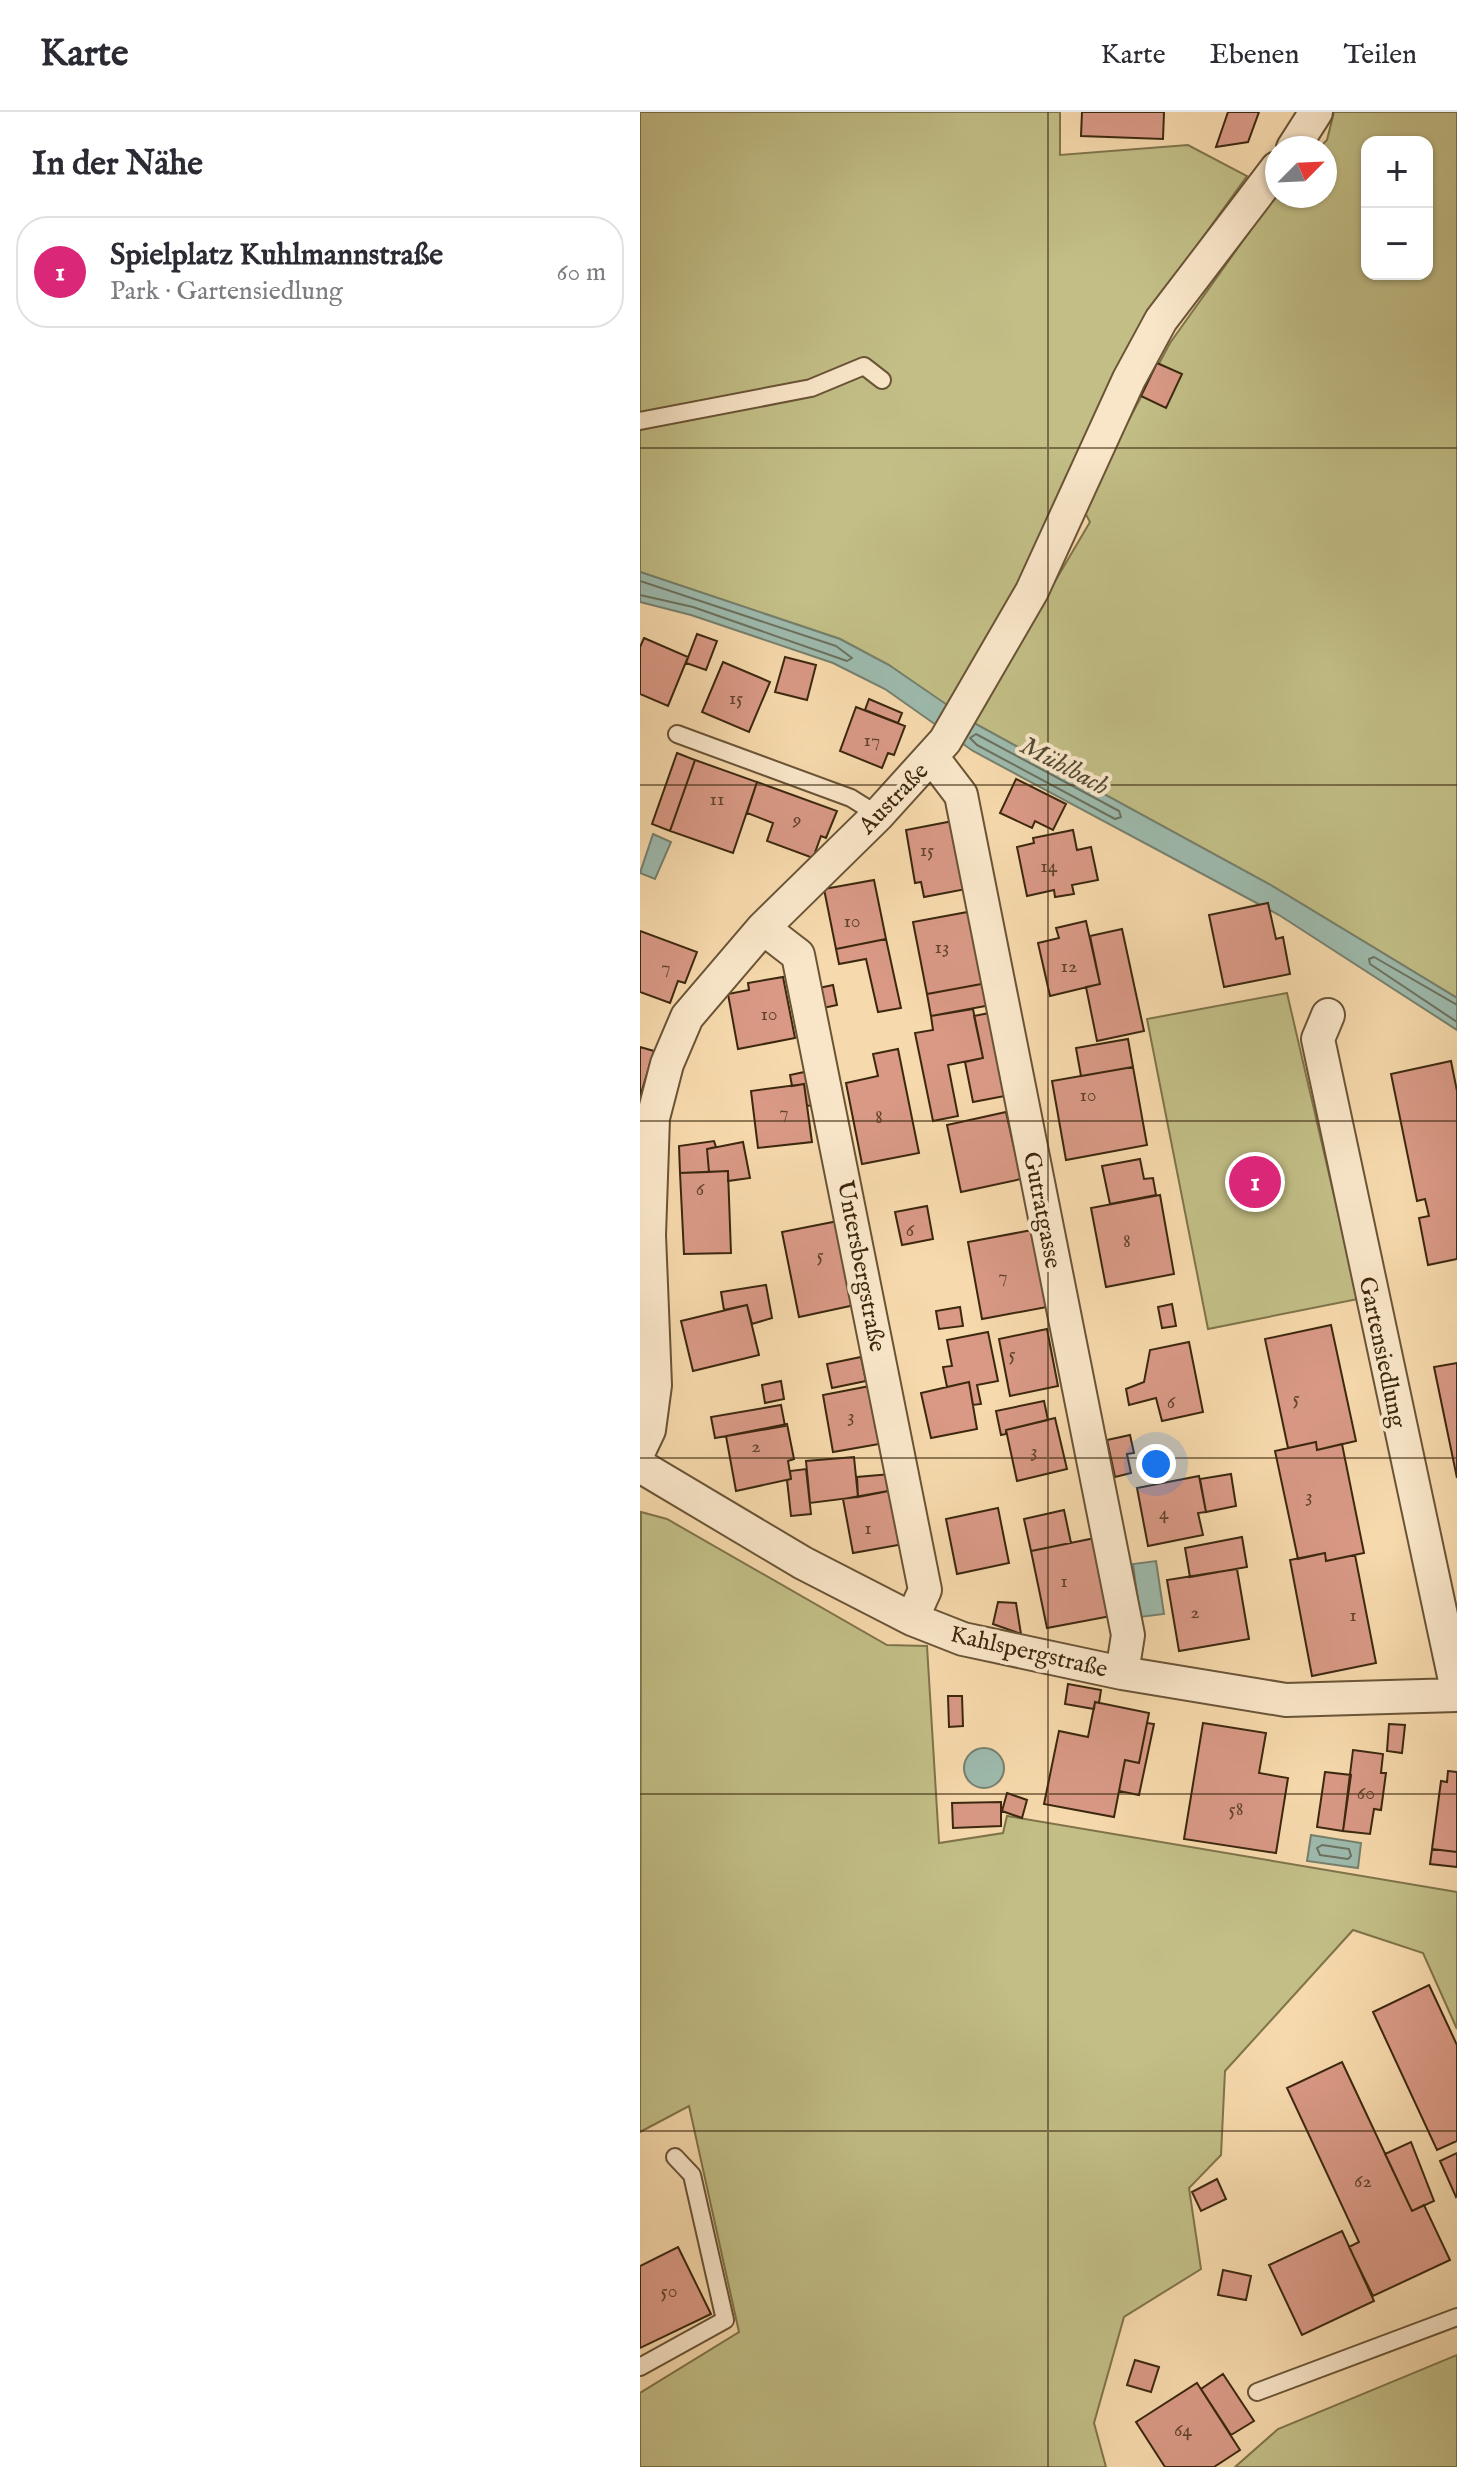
<!DOCTYPE html>
<html lang="de">
<meta charset="utf-8">
<style>
:root{--surface:#fff;--page:#f2f2f3;--text:#2b2b33;--muted:#7c7c81;--line:#e1e1e2;--accent:#db2777}
body{margin:0;font-family:"IM FELL English",serif;background:var(--page);color:var(--text)}
.controls{position:absolute;right:24px;top:24px;display:grid;overflow:hidden;border-radius:16px;box-shadow:0 2px 6px #0004}
.controls button{width:72px;height:72px;display:grid;place-items:center;padding:0;border:0;border-bottom:2px solid var(--line);background:var(--surface);color:var(--text);font:40px sans-serif}
.compass{position:absolute;left:625px;top:24px;width:72px;height:72px;border-radius:50%;background:var(--surface);box-shadow:0 2px 6px #0004;rotate:66deg}
.you{position:absolute;left:516px;top:1352px;width:28px;height:28px;margin:-20px;border:6px solid #fff;border-radius:50%;background:#1a73e8;box-shadow:0 0 0 12px #1a73e833}
.badge{display:grid;place-items:center;width:52px;height:52px;border-radius:50%;background:var(--accent);color:#fff;font-size:26px;font-weight:700}
.pin{position:absolute;translate:-50% -50%;border:4px solid #fff;box-shadow:0 2px 8px #0006}
.list{margin:0;padding:0;list-style:none}
h2{display:flex;justify-content:space-between;align-items:center;height:104px;margin:0;padding:0 32px;font-size:34px}
h2 small{font-size:26px;font-weight:400;color:var(--muted)}
.list li{display:grid;grid-template-columns:52px 1fr auto;gap:24px;align-items:center;box-sizing:border-box;height:112px;margin:0 16px 16px;padding:0 16px;border:2px solid var(--line);border-radius:32px}
.list b{display:block;font-size:30px;white-space:nowrap}
.list p{margin:0;font-size:26px;white-space:nowrap;color:var(--muted)}
.list em{font-size:26px;font-style:normal;color:var(--muted)}
.map{position:relative;flex:none;width:817px;height:2355px;overflow:hidden}
header{display:flex;align-items:center;gap:48px;box-sizing:border-box;height:112px;padding:0 40px;background:var(--surface);border-bottom:2px solid var(--line)}
header strong{font-size:38px}
nav{display:flex;gap:44px;margin-inline-start:auto;font-size:28px}
main{display:flex}
aside{flex:1;background:var(--surface)}
.map>svg:first-child{display:block}
</style>
<header>
<strong>Karte</strong>
<nav><a>Karte</a><a>Ebenen</a><a>Teilen</a></nav>
</header>
<main>
<aside>
<h2>In der Nähe<small></small></h2>
<ul class="list">
<li><span class="badge">1</span><div><b>Spielplatz Kuhlmannstraße</b><p>Park · Gartensiedlung</p></div><em>60 m</em></li>
</ul>
</aside>
<div class="map">
<svg width="817" height="2355" viewBox="0 0 817 2355">
<rect width="100%" height="100%" fill="#f6d9ac"/>
<filter id="stains"><feTurbulence type="fractalNoise" baseFrequency=".0025" numOctaves="4"/><feColorMatrix values="0 0 0 0 .2 0 0 0 0 .09 0 0 0 0 .02 0 0 0 .5 -.17"/></filter>
<radialGradient id="worn" r=".72"><stop offset=".6" stop-color="#630" stop-opacity="0"/><stop offset="1" stop-color="#630" stop-opacity=".3"/></radialGradient>
<path fill="#c2be86" stroke="#7f734a" stroke-width="2" fill-rule="evenodd" d="M 0,0 L 420,0 L 420,43 L 548,33 L 607,64 L 558,132 L 502,220 L 403,426 L 312,598 L 249,553 L 200,527 L 0,460 Z
M 694,0 L 817,0 L 817,886 L 629,772 L 332,610 L 450,410 L 442,395 L 530,231 L 637,81 L 637,84 L 685,84 L 685,36 L 679,36 L 687,28 ZM 727,30 L 787,30 L 787,162 L 727,162 Z
M 647,881 L 718,1187 L 568,1217 L 507,907 Z
M 1,1400 L 27,1407 L 247,1533 L 287,1534 L 299,1731 L 363,1721 L 367,1704 L 817,1780 L 817,1917 L 783,1841 L 713,1818 L 585,1959 L 581,2043 L 549,2076 L 561,2157 L 484,2205 L 454,2311 L 466,2355 L 0,2355 L 0,2281 L 99,2220 L 49,1994 L 0,2020 Z
M 817,2243 L 817,2355 L 595,2355 L 638,2317 Z"/>
<path fill="#9dbaad" stroke="#76806e" stroke-width="2" d="M 0,460 L 200,527 L 249,553 L 332,610 L 629,772 L 817,886 L 817,918 L 639,803 L 333,639 L 245,577 L 193,551 L 51,503 L 0,490 Z
M 13,722 L 31,730 L 15,767 L 0,761 Z
M 516,1449 L 524,1502 L 500,1505 L 493,1452 Z
M324 1656a20 20 0 1 1 40 0a20 20 0 1 1-40 0Z
M 671,1723 L 721,1731 L 718,1756 L 667,1749 Z"/>
<g fill="none" stroke-linecap="round" stroke-linejoin="round">
<path stroke="#6c715e" stroke-width="2" d="M 0,469 L 196,534 L 212,546 L 207,549 L 53,495 L 0,483
M 336,622 L 479,699 L 481,705 L 475,707 L 337,633 L 330,626 Z
M 817,893 L 734,845 L 729,847 L 730,852 L 817,910
M 682,1733 L 709,1737 L 711,1744 L 708,1747 L 680,1743 L 677,1736 Z"/>
</g>
<path fill="#d99985" stroke="#3c280f" stroke-width="2" d="M 442,0 L 524,0 L 523,27 L 441,24 Z
M 588,0 L 619,0 L 608,30 L 576,35 Z
M 517,251 L 542,262 L 526,296 L 501,284 Z
M 57,522 L 77,529 L 66,558 L 46,551 Z
M 4,526 L 48,545 L 28,594 L 0,582 L 0,535 Z
M 145,545 L 176,553 L 167,588 L 135,580 Z
M 83,550 L 130,570 L 109,620 L 62,600 Z
M 229,587 L 262,601 L 258,611 L 225,598 Z
M 216,595 L 265,614 L 254,643 L 248,641 L 242,656 L 200,639 Z
M 37,641 L 55,648 L 30,719 L 12,712 Z
M 55,648 L 117,670 L 93,741 L 30,719 Z
M 376,667 L 426,692 L 413,718 L 395,709 L 392,716 L 360,701 Z
M 117,670 L 197,699 L 186,726 L 181,724 L 173,746 L 127,729 L 133,711 L 107,701 Z
M 313,709 L 326,777 L 284,785 L 281,770 L 275,771 L 266,718 Z
M 433,718 L 437,738 L 451,735 L 458,768 L 432,773 L 434,782 L 415,785 L 414,778 L 387,784 L 377,735 L 394,731 L 393,726 Z
M 234,768 L 246,827 L 196,837 L 184,777 Z
M 628,791 L 636,827 L 643,825 L 650,862 L 584,875 L 569,803 Z
M 333,799 L 347,871 L 287,882 L 273,810 Z
M 446,809 L 460,872 L 410,884 L 398,831 L 419,826 L 416,816 Z
M 482,817 L 504,919 L 457,929 L 446,875 L 460,872 L 450,824 Z
M 0,819 L 57,840 L 45,871 L 38,869 L 30,891 L 0,880 Z
M 246,827 L 261,896 L 238,900 L 226,847 L 199,852 L 196,837 Z
M 143,865 L 155,926 L 98,937 L 88,882 L 109,878 L 108,871 Z
M 347,871 L 351,893 L 291,904 L 287,882 Z
M 193,873 L 197,893 L 183,896 L 179,876 Z
M 333,897 L 343,946 L 308,953 L 318,1004 L 293,1009 L 275,921 L 293,918 L 291,904 Z
M 354,900 L 370,983 L 333,990 L 325,950 L 343,946 L 334,904 Z
M 488,927 L 493,955 L 441,964 L 436,936 Z
M 0,935 L 14,939 L 0,985 Z
M 258,937 L 279,1041 L 222,1052 L 206,971 L 238,964 L 233,942 Z
M 811,949 L 817,979 L 817,1147 L 788,1153 L 779,1106 L 789,1104 L 785,1087 L 777,1089 L 751,962 Z
M 493,955 L 507,1033 L 426,1048 L 412,969 Z
M 169,959 L 175,993 L 167,994 L 164,972 L 152,974 L 150,963 Z
M 164,972 L 172,1030 L 118,1036 L 111,979 Z
M 366,1000 L 381,1067 L 321,1080 L 307,1013 Z
M 74,1029 L 76,1035 L 67,1037 L 69,1060 L 40,1061 L 39,1034 Z
M 103,1030 L 110,1066 L 88,1069 L 88,1059 L 69,1060 L 67,1037 Z
M 500,1047 L 504,1067 L 513,1066 L 516,1083 L 470,1092 L 462,1054 Z
M 88,1059 L 91,1141 L 44,1142 L 40,1061 Z
M 520,1083 L 534,1162 L 466,1175 L 451,1096 Z
M 287,1094 L 293,1127 L 262,1133 L 255,1100 Z
M 198,1109 L 215,1193 L 159,1205 L 142,1120 Z
M 392,1118 L 407,1195 L 342,1207 L 328,1130 Z
M 126,1173 L 132,1206 L 112,1212 L 107,1193 L 84,1198 L 81,1180 Z
M 532,1192 L 536,1214 L 522,1216 L 518,1195 Z
M 107,1193 L 119,1243 L 53,1259 L 41,1209 Z
M 320,1195 L 323,1214 L 299,1217 L 296,1199 Z
M 691,1213 L 716,1329 L 677,1338 L 676,1330 L 648,1336 L 625,1227 Z
M 407,1217 L 418,1274 L 370,1284 L 359,1227 Z
M 348,1220 L 358,1269 L 337,1273 L 341,1292 L 333,1293 L 329,1270 L 307,1275 L 303,1255 L 312,1254 L 307,1228 Z
M 549,1230 L 563,1300 L 522,1309 L 516,1286 L 489,1293 L 486,1277 L 504,1270 L 510,1238 Z
M 221,1245 L 226,1269 L 192,1276 L 187,1252 Z
M 817,1251 L 817,1366 L 794,1255 Z
M 141,1269 L 144,1287 L 125,1291 L 122,1273 Z
M 329,1270 L 337,1317 L 291,1326 L 281,1281 Z
M 235,1273 L 245,1331 L 193,1340 L 183,1283 Z
M 404,1289 L 408,1308 L 366,1318 L 366,1322 L 361,1323 L 356,1299 Z
M 141,1293 L 145,1314 L 75,1326 L 71,1305 Z
M 415,1306 L 427,1357 L 377,1369 L 366,1318 Z
M 147,1312 L 154,1347 L 148,1349 L 151,1367 L 96,1379 L 86,1324 Z
M 490,1323 L 494,1341 L 487,1342 L 491,1361 L 475,1365 L 467,1328 Z
M 676,1330 L 677,1338 L 702,1332 L 724,1441 L 686,1449 L 685,1441 L 658,1447 L 635,1339 Z
M 214,1345 L 218,1385 L 170,1391 L 166,1349 Z
M 166,1357 L 171,1402 L 151,1404 L 147,1368 L 151,1367 L 150,1359 Z
M 251,1362 L 254,1378 L 218,1385 L 217,1365 Z
M 591,1362 L 596,1394 L 566,1400 L 560,1367 Z
M 559,1364 L 566,1400 L 558,1401 L 563,1423 L 508,1434 L 497,1376 Z
M 254,1378 L 264,1432 L 213,1441 L 203,1387 Z
M 358,1396 L 369,1451 L 317,1462 L 306,1407 Z
M 424,1398 L 431,1431 L 391,1439 L 384,1407 Z
M 602,1425 L 607,1455 L 550,1465 L 545,1436 Z
M 455,1426 L 471,1504 L 407,1516 L 391,1439 Z
M 685,1441 L 686,1449 L 715,1443 L 736,1551 L 672,1564 L 650,1448 Z
M 597,1457 L 609,1527 L 539,1539 L 527,1468 Z
M 358,1490 L 376,1491 L 381,1522 L 353,1512 Z
M 428,1572 L 461,1578 L 459,1591 L 455,1590 L 454,1597 L 425,1592 Z
M 308,1584 L 322,1584 L 323,1614 L 309,1615 Z
M 455,1590 L 509,1601 L 499,1651 L 485,1648 L 474,1705 L 404,1692 L 419,1619 L 448,1625 Z
M 507,1611 L 514,1612 L 499,1683 L 479,1679 L 485,1648 L 499,1651 Z
M 563,1611 L 626,1621 L 619,1661 L 648,1666 L 636,1741 L 544,1727 Z
M 749,1612 L 765,1613 L 762,1641 L 747,1639 Z
M 713,1638 L 743,1642 L 741,1661 L 746,1661 L 741,1698 L 734,1697 L 730,1722 L 703,1719 Z
M 808,1659 L 817,1660 L 817,1740 L 792,1737 L 801,1669 L 807,1670 Z
M 685,1660 L 711,1663 L 703,1719 L 677,1715 Z
M 367,1681 L 387,1688 L 382,1706 L 362,1699 Z
M 361,1690 L 361,1714 L 313,1716 L 312,1691 Z
M 792,1737 L 817,1740 L 817,1755 L 790,1752 Z
M 789,1873 L 817,1933 L 817,2029 L 797,2038 L 733,1900 Z
M 702,1950 L 772,2099 L 784,2093 L 810,2148 L 733,2184 L 709,2135 L 719,2130 L 647,1976 Z
M 771,2030 L 794,2089 L 772,2099 L 745,2042 Z
M 817,2041 L 817,2084 L 816,2085 L 800,2049 Z
M 577,2067 L 586,2087 L 561,2099 L 552,2080 Z
M 702,2119 L 734,2189 L 662,2223 L 629,2153 Z
M 38,2135 L 71,2202 L 0,2236 L 0,2154 Z
M 583,2158 L 611,2164 L 606,2188 L 578,2183 Z
M 495,2248 L 519,2255 L 511,2280 L 487,2273 Z
M 583,2262 L 614,2309 L 591,2323 L 561,2277 Z
M 557,2271 L 600,2338 L 574,2355 L 525,2355 L 496,2310 Z"/>
<g fill="none" stroke-linecap="round" stroke-linejoin="round">
<defs>
<path id="lane" d="M 0,309 L 171,276 L 224,254 L 242,268
M 37,622 L 211,686 L 238,703
M 0,2255 L 85,2208 L 52,2063 L 35,2045
M 617,2280 L 817,2205"/>
<path id="street" d="M 653,36 L 676,0
M 292,645 L 321,683 L 488,1523 L 482,1561
M 123,816 L 158,843 L 285,1478 L 272,1507
M 688,903 L 678,927 L 817,1578
M 0,1337 L 9,1318 L 15,1273 L 9,1123 L 13,1006 L 27,952 L 47,905 L 123,816 L 238,703 L 305,629 L 392,479 L 489,267 L 521,208 L 637,56
M 0,1354 L 163,1451 L 272,1507 L 323,1527 L 482,1561 L 646,1588 L 817,1583"/>
</defs>
<use href="#lane" stroke="#6a5436" stroke-width="20"/>
<use href="#street" stroke="#6a5436" stroke-width="36"/>
<use href="#lane" stroke="#f9e6c9" stroke-width="16"/>
<use href="#street" stroke="#f9e6c9" stroke-width="32"/>
</g>
<path fill="none" stroke="#3c280f" stroke-width="2" stroke-opacity="0.55" d="M 408,0 L 408,2355M 0,336 L 817,336M 0,673 L 817,673M 0,1009 L 817,1009M 0,1346 L 817,1346M 0,1682 L 817,1682M 0,2019 L 817,2019"/>
<g text-anchor="middle" stroke-width="8" stroke-linejoin="round" paint-order="stroke">
<g font-size="20" fill="#63442c">
<text x="96" y="592">15</text>
<text x="232" y="634">17</text>
<text x="77" y="693">11</text>
<text x="157" y="713">9</text>
<text x="287" y="744">15</text>
<text x="409" y="760">14</text>
<text x="212" y="815">10</text>
<text x="302" y="841">13</text>
<text x="429" y="860">12</text>
<text x="26" y="861">7</text>
<text x="129" y="908">10</text>
<text x="448" y="989">10</text>
<text x="144" y="1006">7</text>
<text x="239" y="1011">8</text>
<text x="60" y="1083">6</text>
<text x="270" y="1124">6</text>
<text x="487" y="1135">8</text>
<text x="180" y="1149">5</text>
<text x="363" y="1170">7</text>
<text x="372" y="1248">5</text>
<text x="656" y="1292">5</text>
<text x="531" y="1296">6</text>
<text x="211" y="1310">3</text>
<text x="116" y="1340">2</text>
<text x="394" y="1345">3</text>
<text x="669" y="1390">3</text>
<text x="524" y="1407">4</text>
<text x="228" y="1422">1</text>
<text x="424" y="1475">1</text>
<text x="555" y="1506">2</text>
<text x="713" y="1509">1</text>
<text x="726" y="1687">60</text>
<text x="596" y="1703">58</text>
<text x="723" y="2075">62</text>
<text x="29" y="2185">50</text>
<text x="543" y="2324">64</text>
</g>
<g font-size="24" fill="#3c280f" stroke="#f9e6c9">
<text transform="translate(253 686) rotate(-46)" y="8">Austraße</text>
<text transform="translate(403 1098) rotate(79)" y="8">Gutratgasse</text>
<text transform="translate(222 1154) rotate(79)" y="8">Untersbergstraße</text>
<text transform="translate(743 1240) rotate(78)" y="8">Gartensiedlung</text>
<text transform="translate(389 1539) rotate(13)" y="8">Kahlspergstraße</text>
</g>
<g font-size="26" font-style="italic" fill="#544c36" stroke="#f9e6c9">
<text transform="translate(425 653) rotate(28)" y="9">Mühlbach</text>
</g>
</g>
<rect width="100%" height="100%" filter="url(#stains)"/>
<rect width="100%" height="100%" fill="url(#worn)"/>
</svg>
<div class="controls">
<button>+</button>
<button>−</button>
</div>
<svg class="compass" viewBox="-18 -18 36 36"><path d="M0-13l5 13h-10z" fill="#e53935"/><path d="M0 13l5-13h-10z" fill="#7c7c81"/></svg>
<div class="you"></div>
<div class="pin badge" style="left:615px;top:1070px">1</div>
</div>
</main>
